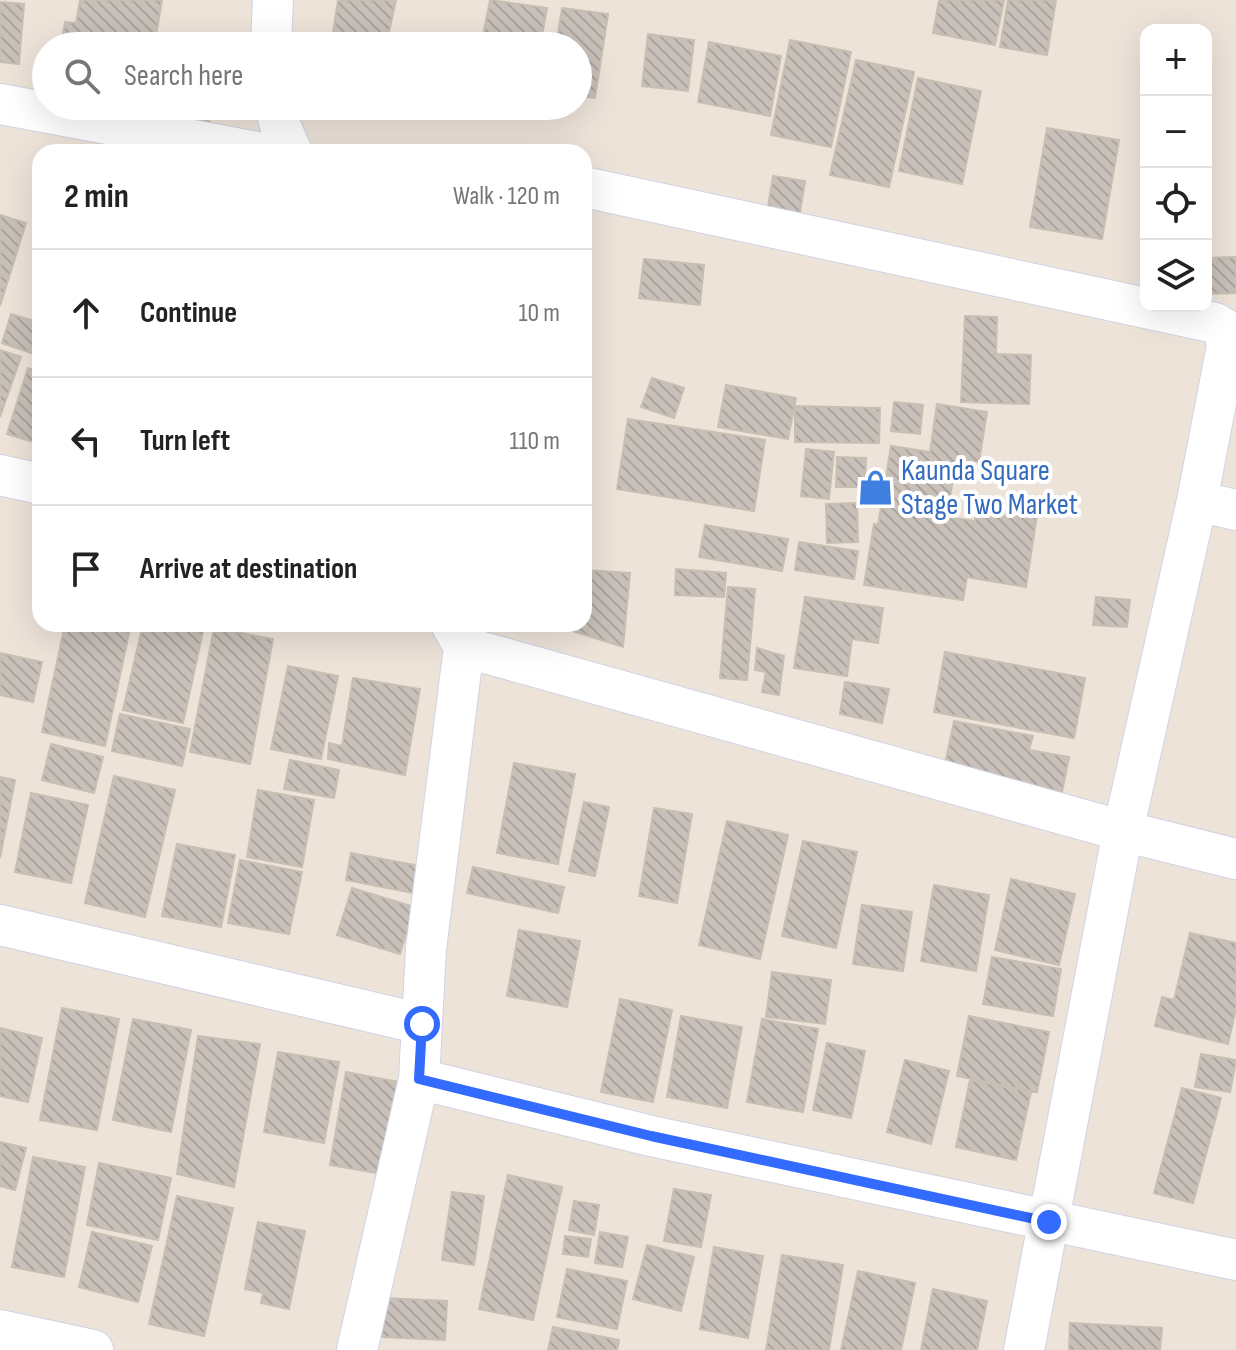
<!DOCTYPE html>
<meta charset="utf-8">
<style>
:root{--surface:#fff;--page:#f2f2f2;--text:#222;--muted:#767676;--line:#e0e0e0}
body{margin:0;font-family:"Sofia Sans Condensed",sans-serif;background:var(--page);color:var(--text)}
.controls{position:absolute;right:24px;top:24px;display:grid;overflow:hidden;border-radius:16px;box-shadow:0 8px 32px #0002}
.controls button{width:72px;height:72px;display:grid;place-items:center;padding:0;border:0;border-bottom:2px solid var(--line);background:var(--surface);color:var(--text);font:40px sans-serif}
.stop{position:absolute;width:24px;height:24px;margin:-18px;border:6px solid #346bff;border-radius:50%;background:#fff}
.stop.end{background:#346bff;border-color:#fff;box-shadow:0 2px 8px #0008}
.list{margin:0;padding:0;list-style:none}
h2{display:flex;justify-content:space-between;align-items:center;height:104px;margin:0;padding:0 32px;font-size:34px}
h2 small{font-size:26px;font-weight:400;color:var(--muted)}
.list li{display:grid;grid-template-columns:52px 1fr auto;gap:24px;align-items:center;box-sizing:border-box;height:128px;padding:0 32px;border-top:2px solid var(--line)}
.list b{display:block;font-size:30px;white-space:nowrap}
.list em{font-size:26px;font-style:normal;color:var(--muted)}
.icon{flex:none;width:44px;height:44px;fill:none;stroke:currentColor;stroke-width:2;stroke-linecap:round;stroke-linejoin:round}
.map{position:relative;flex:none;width:1236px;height:1350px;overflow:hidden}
.search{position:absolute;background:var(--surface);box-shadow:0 8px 32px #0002;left:32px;top:32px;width:560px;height:88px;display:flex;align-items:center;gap:20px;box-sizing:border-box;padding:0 28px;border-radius:44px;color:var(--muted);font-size:30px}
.panel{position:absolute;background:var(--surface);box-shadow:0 8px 32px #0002;left:32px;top:144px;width:560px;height:488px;border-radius:24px}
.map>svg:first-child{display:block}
</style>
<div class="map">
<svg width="1236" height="1350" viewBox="0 0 1236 1350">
<defs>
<pattern id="building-back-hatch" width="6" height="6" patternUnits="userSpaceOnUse" patternTransform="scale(2)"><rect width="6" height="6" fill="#c8c0b9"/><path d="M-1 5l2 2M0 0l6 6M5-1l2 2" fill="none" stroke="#aca59f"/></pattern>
</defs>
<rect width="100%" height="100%" fill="#ede3d9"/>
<path fill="url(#building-back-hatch)" stroke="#c8bfb3" stroke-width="2" d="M 80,0 L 162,0 L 155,42 L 180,46 L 61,46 L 65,22 L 76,23 Z
M 338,0 L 396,0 L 386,46 L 331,46 Z
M 490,0 L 547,8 L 540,46 L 481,46 Z
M 939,0 L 1004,0 L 995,45 L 933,33 Z
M 1008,0 L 1056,0 L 1047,55 L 1000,47 Z
M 0,2 L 24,4 L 19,64 L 0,62 Z
M 562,8 L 608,14 L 595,98 L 578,96 L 578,46 L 556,46 Z
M 648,34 L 694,40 L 688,91 L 642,86 Z
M 790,40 L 851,52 L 831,147 L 771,135 Z
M 709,42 L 781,56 L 770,116 L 698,102 Z
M 856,60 L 914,72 L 889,187 L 830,175 Z
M 918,78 L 981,91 L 962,184 L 899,171 Z
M 116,106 L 212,106 L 209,122 Z
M 1047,128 L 1119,140 L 1102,239 L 1030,227 Z
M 773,176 L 805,181 L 799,219 L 767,213 Z
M 0,215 L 26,223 L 0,306 Z
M 1236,257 L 1236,293 L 1206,294 L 1206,258 Z
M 644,259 L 704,265 L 700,305 L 639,298 Z
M 11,314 L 40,323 L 40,356 L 2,343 Z
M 965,316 L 997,317 L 996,354 L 1031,355 L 1029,404 L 961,402 Z
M 0,350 L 21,357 L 0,417 Z
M 28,368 L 40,372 L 40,444 L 7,434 Z
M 652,378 L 684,388 L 674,418 L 641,407 Z
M 726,385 L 796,398 L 788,439 L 718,427 Z
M 894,402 L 923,405 L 920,434 L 891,431 Z
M 937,404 L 987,412 L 979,462 L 956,459 L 947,517 L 975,521 L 978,506 L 1037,515 L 1026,587 L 967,577 L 963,600 L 864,585 L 874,524 L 878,525 L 891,446 L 930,452 Z
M 795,406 L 880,408 L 879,443 L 795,442 Z
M 628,419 L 765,440 L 754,511 L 617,489 Z
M 806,449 L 834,452 L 829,499 L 801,496 Z
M 837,457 L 866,458 L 865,487 L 836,487 Z
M 857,503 L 858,542 L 827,543 L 826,504 Z
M 705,525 L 788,539 L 782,571 L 699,557 Z
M 799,542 L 858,551 L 854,579 L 795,570 Z
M 676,569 L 726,573 L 724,597 L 675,595 Z
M 584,570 L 630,573 L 623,647 L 550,624 L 584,624 Z
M 728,587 L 755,589 L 747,680 L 720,678 Z
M 805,597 L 883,608 L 878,643 L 852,639 L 847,676 L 794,668 Z
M 1096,597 L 1130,600 L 1127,627 L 1093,625 Z
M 65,624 L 131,624 L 105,746 L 42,732 Z
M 143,624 L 192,624 L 204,627 L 183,723 L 123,710 Z
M 214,628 L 273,639 L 250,764 L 190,752 Z
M 757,648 L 784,656 L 779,695 L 762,692 L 766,672 L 755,670 Z
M 945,652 L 1085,678 L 1074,738 L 934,712 Z
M 0,653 L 42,662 L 33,702 L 0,695 Z
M 288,666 L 338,676 L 321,759 L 271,749 Z
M 353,678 L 420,689 L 405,775 L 328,759 L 329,743 L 342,746 Z
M 845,682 L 889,689 L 882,723 L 840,714 Z
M 120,714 L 190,729 L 182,766 L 112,751 Z
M 954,721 L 1033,736 L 1029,750 L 1069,757 L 1062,792 L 944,769 Z
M 51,744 L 103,757 L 94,793 L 42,780 Z
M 290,760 L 339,770 L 334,798 L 284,789 Z
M 514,763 L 575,774 L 558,864 L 497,853 Z
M 114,776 L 175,790 L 145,917 L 85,903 Z
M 0,777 L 15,780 L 0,858 Z
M 258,790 L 314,800 L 302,867 L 247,857 Z
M 31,793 L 88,805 L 71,883 L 15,872 Z
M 584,802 L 609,807 L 595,876 L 569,871 Z
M 654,808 L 692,814 L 677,903 L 639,896 Z
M 727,821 L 788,835 L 760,959 L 699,945 Z
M 803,841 L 857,852 L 836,948 L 782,936 Z
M 177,844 L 235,855 L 221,927 L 162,916 Z
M 351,853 L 420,866 L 414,893 L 346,880 Z
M 240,860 L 302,872 L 289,934 L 228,923 Z
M 473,867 L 564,887 L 558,913 L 467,893 Z
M 1011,879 L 1075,894 L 1059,965 L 995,950 Z
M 934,885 L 989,895 L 976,971 L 921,961 Z
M 352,888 L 414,907 L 400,954 L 337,935 Z
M 862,905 L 912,912 L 903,971 L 853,964 Z
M 519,930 L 580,941 L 567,1007 L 507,996 Z
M 1190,933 L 1236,943 L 1236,1009 L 1228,1044 L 1155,1026 L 1162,997 L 1174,1000 Z
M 992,957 L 1061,969 L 1053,1016 L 983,1004 Z
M 772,972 L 831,980 L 825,1024 L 766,1017 Z
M 620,999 L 672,1010 L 653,1102 L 601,1092 Z
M 62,1008 L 119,1019 L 97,1130 L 40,1120 Z
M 681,1016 L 742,1027 L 727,1108 L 667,1097 Z
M 969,1016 L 1049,1032 L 1037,1092 L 957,1076 Z
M 133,1019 L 191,1030 L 171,1132 L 113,1120 Z
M 762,1019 L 818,1029 L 803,1112 L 747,1102 Z
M 0,1028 L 42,1038 L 28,1102 L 0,1096 Z
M 198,1036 L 260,1044 L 234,1187 L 177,1174 Z
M 827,1043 L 865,1051 L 851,1118 L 813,1110 Z
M 278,1052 L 339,1062 L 324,1143 L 264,1132 Z
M 1201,1054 L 1236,1060 L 1230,1092 L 1195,1087 Z
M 905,1060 L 949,1071 L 931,1144 L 887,1132 Z
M 346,1072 L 399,1082 L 383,1174 L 330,1165 Z
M 970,1080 L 1031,1092 L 1016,1160 L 956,1147 Z
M 1182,1088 L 1221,1098 L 1193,1203 L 1154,1193 Z
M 0,1142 L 26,1148 L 15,1190 L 0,1186 Z
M 33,1157 L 85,1167 L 64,1277 L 12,1267 Z
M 99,1163 L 171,1178 L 158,1240 L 87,1225 Z
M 508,1175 L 562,1187 L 533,1320 L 479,1309 Z
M 674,1189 L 711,1195 L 701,1247 L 664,1241 Z
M 452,1192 L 484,1196 L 474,1265 L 442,1260 Z
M 177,1196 L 233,1208 L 204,1336 L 149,1324 Z
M 574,1201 L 599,1205 L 594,1235 L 569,1230 Z
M 258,1222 L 305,1231 L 289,1309 L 261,1303 L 263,1293 L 245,1289 Z
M 92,1232 L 152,1246 L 138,1302 L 79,1287 Z
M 600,1232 L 628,1237 L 622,1267 L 595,1263 Z
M 565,1236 L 591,1239 L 588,1257 L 563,1254 Z
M 647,1245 L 694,1257 L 681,1311 L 633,1299 Z
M 714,1247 L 763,1256 L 748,1338 L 700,1329 Z
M 782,1255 L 843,1265 L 829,1350 L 766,1350 Z
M 567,1269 L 627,1281 L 617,1329 L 557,1317 Z
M 858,1271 L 915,1283 L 901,1350 L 841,1350 Z
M 933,1289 L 987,1301 L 977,1350 L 921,1350 Z
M 384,1298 L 447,1301 L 445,1340 L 382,1337 Z
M 1070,1323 L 1162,1328 L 1160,1350 L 1069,1350 Z
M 553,1327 L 619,1340 L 617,1350 L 548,1350 Z"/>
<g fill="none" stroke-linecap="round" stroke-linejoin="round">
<defs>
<path id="street" d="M 271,46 L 273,0
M 0,104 L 257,152
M 275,106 L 280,125 L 292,152
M 584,187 L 1215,323 L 1223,328 L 1227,346 L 1197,501
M 0,475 L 40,484
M 451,624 L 464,647 L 1123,831 L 1236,859
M 0,925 L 422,1024
M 419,1079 L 651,1136 L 1236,1260
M 0,1330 L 93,1350
M 357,1350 L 419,1079 L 426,949 L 464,647
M 1024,1350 L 1123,831 L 1197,501 L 1236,510"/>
</defs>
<use href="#street" stroke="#cfd4e4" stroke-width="42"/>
<use href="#street" stroke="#fff" stroke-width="40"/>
</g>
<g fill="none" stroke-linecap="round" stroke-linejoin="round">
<path stroke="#346bff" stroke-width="10" d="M 422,1024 L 419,1079 L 651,1136 L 1049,1222"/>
</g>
<defs>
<symbol id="shop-bare" viewBox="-9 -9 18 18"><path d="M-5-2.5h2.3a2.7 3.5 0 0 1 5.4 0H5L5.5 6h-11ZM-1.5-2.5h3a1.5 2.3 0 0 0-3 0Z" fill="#3f7fe0" stroke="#fff" stroke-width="2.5" paint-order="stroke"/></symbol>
</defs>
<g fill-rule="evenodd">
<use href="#shop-bare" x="850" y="462" width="51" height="51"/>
</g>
<g text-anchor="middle" stroke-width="8" stroke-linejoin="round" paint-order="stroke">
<g font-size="30" fill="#366cbe" stroke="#fff" text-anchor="start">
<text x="901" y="480">Kaunda Square<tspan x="901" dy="34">Stage Two Market</tspan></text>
</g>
</g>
</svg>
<div class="controls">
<button>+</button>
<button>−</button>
<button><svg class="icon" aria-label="locate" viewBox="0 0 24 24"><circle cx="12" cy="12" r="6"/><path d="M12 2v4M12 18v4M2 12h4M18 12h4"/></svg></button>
<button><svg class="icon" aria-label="layers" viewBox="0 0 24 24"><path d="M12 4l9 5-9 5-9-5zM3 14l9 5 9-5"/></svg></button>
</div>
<div class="stop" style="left:422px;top:1024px"></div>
<div class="stop end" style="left:1049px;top:1222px"></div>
<div class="search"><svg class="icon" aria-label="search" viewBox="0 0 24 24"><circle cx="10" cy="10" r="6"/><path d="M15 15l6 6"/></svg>Search here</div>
<section class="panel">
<h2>2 min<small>Walk · 120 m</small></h2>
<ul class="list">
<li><svg class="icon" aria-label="ahead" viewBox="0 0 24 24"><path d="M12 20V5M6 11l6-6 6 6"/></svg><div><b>Continue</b></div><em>10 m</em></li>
<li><svg class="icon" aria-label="left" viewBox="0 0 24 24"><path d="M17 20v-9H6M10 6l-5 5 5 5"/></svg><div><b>Turn left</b></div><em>110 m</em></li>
<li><svg class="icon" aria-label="arrive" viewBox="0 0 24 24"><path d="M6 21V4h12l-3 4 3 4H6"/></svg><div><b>Arrive at destination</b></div></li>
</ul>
</section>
</div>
